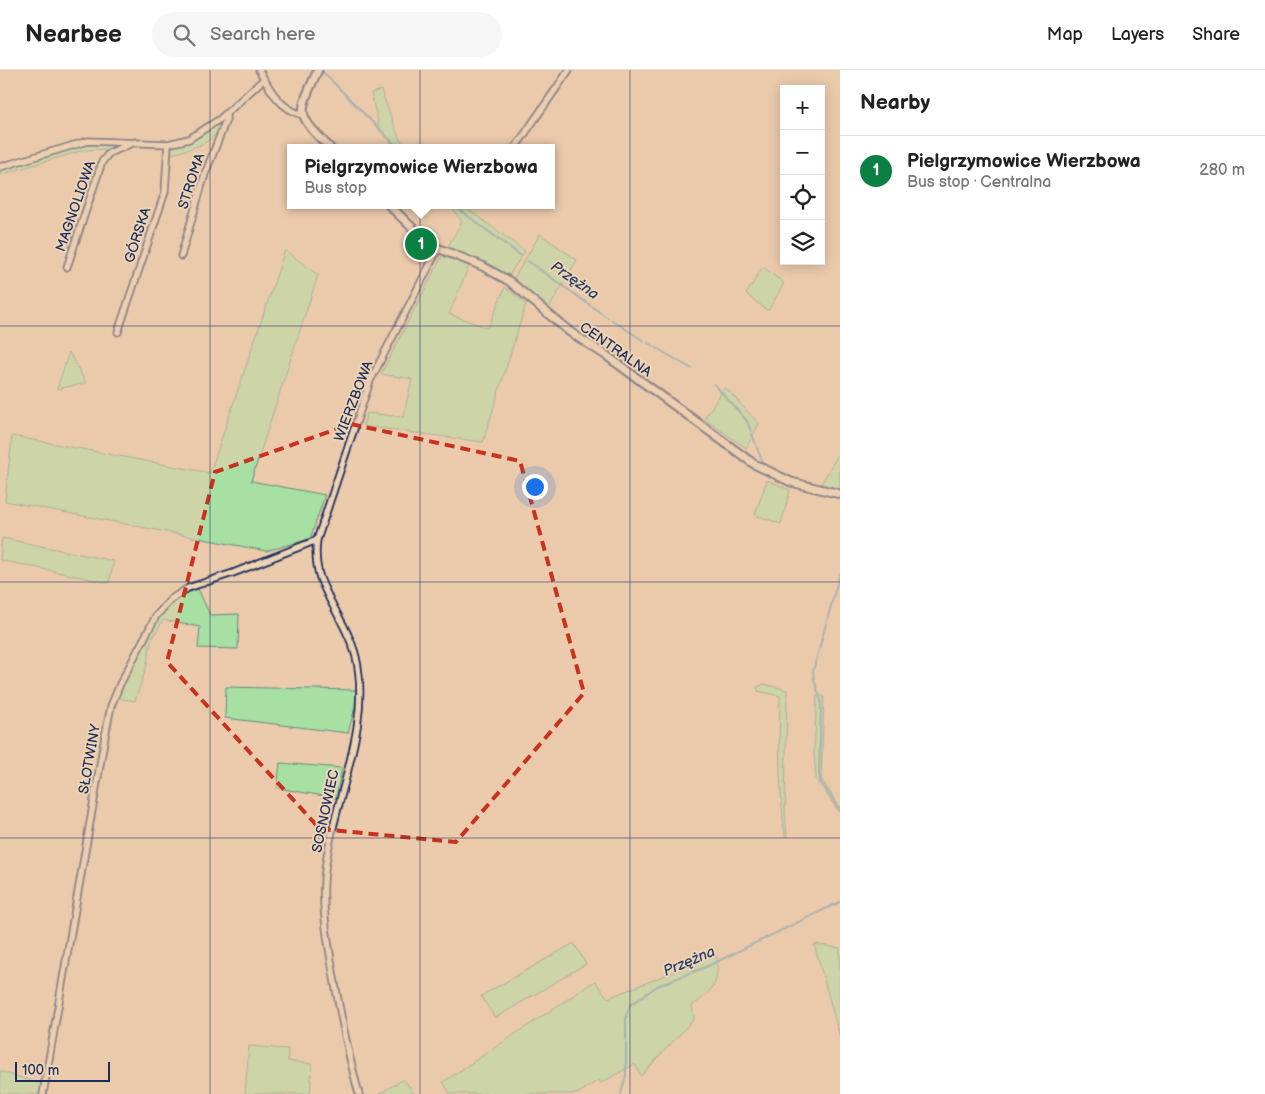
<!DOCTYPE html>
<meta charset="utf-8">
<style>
:root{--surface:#fff;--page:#f6f6f6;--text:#222;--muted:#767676;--line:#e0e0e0;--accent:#0b8043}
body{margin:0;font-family:"Balsamiq Sans",sans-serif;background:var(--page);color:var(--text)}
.controls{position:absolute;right:15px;top:15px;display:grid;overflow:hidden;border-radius:0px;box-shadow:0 2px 12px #0003}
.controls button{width:45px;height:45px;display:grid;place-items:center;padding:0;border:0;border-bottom:1px solid var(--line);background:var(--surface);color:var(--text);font:25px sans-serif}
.scale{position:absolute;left:15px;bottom:12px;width:95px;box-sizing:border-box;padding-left:5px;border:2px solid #1b2f5e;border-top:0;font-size:14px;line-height:18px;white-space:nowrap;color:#1b2f5e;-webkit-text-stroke:4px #eed3b5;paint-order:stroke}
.you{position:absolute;left:534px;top:416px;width:18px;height:18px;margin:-12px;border:4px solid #fff;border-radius:50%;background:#1a73e8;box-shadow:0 0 0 8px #1a73e833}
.badge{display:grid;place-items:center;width:32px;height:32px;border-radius:50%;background:var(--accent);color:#fff;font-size:16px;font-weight:700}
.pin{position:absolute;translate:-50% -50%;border:2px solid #fff;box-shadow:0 1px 5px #0006}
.popup{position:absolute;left:287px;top:74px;width:268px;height:65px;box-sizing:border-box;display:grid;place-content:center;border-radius:0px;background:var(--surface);filter:drop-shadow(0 1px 4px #0005);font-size:16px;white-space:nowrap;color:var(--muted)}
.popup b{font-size:19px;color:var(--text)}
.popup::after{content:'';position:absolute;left:50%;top:100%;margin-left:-10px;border:10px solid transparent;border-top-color:var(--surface)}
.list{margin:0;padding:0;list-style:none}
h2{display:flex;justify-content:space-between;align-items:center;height:65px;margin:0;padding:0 20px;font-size:21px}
h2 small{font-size:16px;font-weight:400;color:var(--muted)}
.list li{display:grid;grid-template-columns:32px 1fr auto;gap:15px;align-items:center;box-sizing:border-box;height:70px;padding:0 20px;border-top:1px solid var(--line)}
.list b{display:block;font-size:19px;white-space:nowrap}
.list p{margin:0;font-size:16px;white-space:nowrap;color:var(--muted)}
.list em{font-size:16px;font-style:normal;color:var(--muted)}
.icon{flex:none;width:28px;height:28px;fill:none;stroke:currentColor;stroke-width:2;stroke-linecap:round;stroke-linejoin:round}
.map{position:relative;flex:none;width:840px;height:1024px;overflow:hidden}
header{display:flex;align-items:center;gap:30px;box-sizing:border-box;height:70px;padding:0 25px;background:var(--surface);border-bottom:1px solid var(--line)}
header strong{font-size:24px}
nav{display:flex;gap:28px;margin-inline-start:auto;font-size:18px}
.search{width:350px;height:45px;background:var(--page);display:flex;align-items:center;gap:12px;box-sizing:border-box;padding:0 18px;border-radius:28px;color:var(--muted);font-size:19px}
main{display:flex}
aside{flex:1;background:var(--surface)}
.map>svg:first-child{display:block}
</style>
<header>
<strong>Nearbee</strong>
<div class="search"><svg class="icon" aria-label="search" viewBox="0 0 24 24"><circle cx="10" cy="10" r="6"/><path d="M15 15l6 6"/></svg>Search here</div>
<nav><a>Map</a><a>Layers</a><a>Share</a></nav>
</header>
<main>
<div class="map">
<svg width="840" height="1024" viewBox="0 0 840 1024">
<rect width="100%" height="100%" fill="#ebcbac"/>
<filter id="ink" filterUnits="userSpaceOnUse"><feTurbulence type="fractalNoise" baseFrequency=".02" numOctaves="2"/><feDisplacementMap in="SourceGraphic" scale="10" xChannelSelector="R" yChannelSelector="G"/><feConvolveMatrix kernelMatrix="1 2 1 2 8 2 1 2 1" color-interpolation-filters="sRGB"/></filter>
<g filter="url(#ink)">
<path fill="#a8e0a4" stroke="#628881" d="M 381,20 L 399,68 L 407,78 L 396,78 L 379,57 L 371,23 Z
M 223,50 C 218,73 191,79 171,84 L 171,75 C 191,76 208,61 223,50 Z
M 89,73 L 130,73 L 110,79 L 84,80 L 0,105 L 0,99 Z
M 450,135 L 462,135 L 525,181 L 508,207 L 447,178 L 462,152 Z
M 540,164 L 577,190 L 549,238 L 513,210 Z
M 285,180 L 318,205 L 251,411 L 325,425 L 310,469 L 266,481 L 5,431 L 12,366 L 210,403 Z
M 442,186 L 469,196 L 449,244 L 488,258 L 505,217 L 526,234 L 483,372 L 363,356 L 367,343 L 403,347 L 412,309 L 381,304 Z
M 763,197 L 784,213 L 768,241 L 746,224 Z
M 69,282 L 86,313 L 57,319 Z
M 725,317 L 759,354 L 746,378 L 704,349 Z
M 840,381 L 840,419 L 821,414 Z
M 767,410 L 790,420 L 781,454 L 755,445 Z
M 2,468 L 114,491 L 109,513 L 0,490 Z
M 198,519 L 210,545 L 239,544 L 238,579 L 198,578 L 200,557 L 163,550 L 151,571 L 147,595 L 135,631 L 116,628 C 132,595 147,553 177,529 C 182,524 191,522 198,519 Z
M 764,614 L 787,620 L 785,743 L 787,767 L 785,767 C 779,720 779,673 780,626 L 758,621 L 757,617 Z
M 226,617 L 356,620 L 355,637 L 348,663 L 225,648 Z
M 817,626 L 824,626 L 821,709 L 840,737 L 840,743 L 816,710 L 814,682 Z
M 280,693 L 342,698 L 336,728 L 277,718 Z
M 574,873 L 586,894 L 495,948 L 481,926 Z
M 814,874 L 840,878 L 840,969 L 838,960 Z
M 716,885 C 720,913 714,920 692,936 L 694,949 L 641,1006 L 635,994 L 601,1013 L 599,1010 L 577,1024 L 450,1024 L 443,1012 L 595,911 L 608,928 Z
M 249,976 L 288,979 L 288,991 L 312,994 L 310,1024 L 245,1024 Z
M 0,1001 L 43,1015 L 41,1024 L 0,1024 Z
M 404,1009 L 414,1024 L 379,1024 Z"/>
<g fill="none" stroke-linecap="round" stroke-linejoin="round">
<path stroke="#5f95b3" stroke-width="2" d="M 323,2 L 398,78
M 453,135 L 520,185
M 528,191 L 608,248
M 612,250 L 644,271
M 648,273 L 692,299
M 714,314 L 747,351 L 762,391 L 767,397
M 840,503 L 813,601 L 814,610 L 821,631 L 819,705 L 821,713 L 840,740
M 621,1024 L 626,1005 L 626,947 L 630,935 L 657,916 L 708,896 L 840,832"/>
<defs>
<path id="minor" d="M 259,0 C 270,20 280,39 303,45
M 515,78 L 569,0
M 0,97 L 88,71 L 168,74 L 189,69 L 220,49 L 264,9
M 181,186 L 205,104 L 226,50 L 226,43
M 67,197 L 102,92 L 109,83 L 135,72
M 118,262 L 165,122 L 168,74
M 43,1024 L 105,666 L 111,636 L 120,614 L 156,546 L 171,529 L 188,518 L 233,503 L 317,470
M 359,1024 C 348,984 340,943 333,902 C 328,872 322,841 324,811 C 329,738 373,660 356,587 C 349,559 330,535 320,508 C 316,495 315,484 317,470 L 370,311 L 438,179"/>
<path id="tertiary" d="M 318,0 C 298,44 295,43 330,78
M 389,135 L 430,175 L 482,196 L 509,211 L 570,262 L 607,286 L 754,394 L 791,412 L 840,424"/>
</defs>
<use href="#minor" stroke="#1b2f5e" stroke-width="9"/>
<use href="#tertiary" stroke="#1b2f5e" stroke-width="11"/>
<use href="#minor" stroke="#eed3b5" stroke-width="5.5"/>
<use href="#tertiary" stroke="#eed3b5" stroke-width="7"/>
</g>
</g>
<path d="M0 0H840V1024H0ZM 351,354 L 520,391 L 584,623 L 456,772 L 320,759 L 167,592 L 215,402 Z" fill="#ebcbac" fill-opacity=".55" fill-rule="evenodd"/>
<path fill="none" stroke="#c8321e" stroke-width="4" stroke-dasharray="10 6" stroke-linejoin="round" d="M 351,354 L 520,391 L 584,623 L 456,772 L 320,759 L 167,592 L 215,402 Z"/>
<path fill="none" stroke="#1b2f5e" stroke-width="1" stroke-opacity="0.55" d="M 210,0 L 210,1024M 420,0 L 420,1024M 630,0 L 630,1024M 0,256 L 840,256M 0,512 L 840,512M 0,768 L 840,768"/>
<g text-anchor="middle" stroke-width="4" stroke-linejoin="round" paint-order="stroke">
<g font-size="14" fill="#1b2f5e" stroke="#eed3b5">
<text transform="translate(191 111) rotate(-72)" y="5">STROMA</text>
<text transform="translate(75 136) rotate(-71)" y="5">MAGNOLIOWA</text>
<text transform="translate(137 165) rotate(-72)" y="5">GÓRSKA</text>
<text transform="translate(616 279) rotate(35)" y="5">CENTRALNA</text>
<text transform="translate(353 331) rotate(-69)" y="5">WIERZBOWA</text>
<text transform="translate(89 689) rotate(-80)" y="5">SŁOTWINY</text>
<text transform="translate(325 741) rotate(-78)" y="5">SOSNOWIEC</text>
</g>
<g font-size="15" font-style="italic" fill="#26406c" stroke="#eed3b5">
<text transform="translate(575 210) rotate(35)" y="5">Przężna</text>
<text transform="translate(689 891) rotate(-23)" y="5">Przężna</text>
</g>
</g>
</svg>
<div class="controls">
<button>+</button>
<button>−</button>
<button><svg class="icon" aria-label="locate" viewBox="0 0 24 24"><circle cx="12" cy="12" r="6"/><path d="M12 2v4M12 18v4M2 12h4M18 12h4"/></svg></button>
<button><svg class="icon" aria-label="layers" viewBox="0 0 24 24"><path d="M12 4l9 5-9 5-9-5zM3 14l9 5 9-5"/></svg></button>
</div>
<div class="scale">100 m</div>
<div class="you"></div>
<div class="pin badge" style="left:421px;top:174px">1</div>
<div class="popup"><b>Pielgrzymowice Wierzbowa</b>Bus stop</div>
</div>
<aside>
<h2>Nearby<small></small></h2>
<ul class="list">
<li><span class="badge">1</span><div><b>Pielgrzymowice Wierzbowa</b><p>Bus stop · Centralna</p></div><em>280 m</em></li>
</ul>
</aside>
</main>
